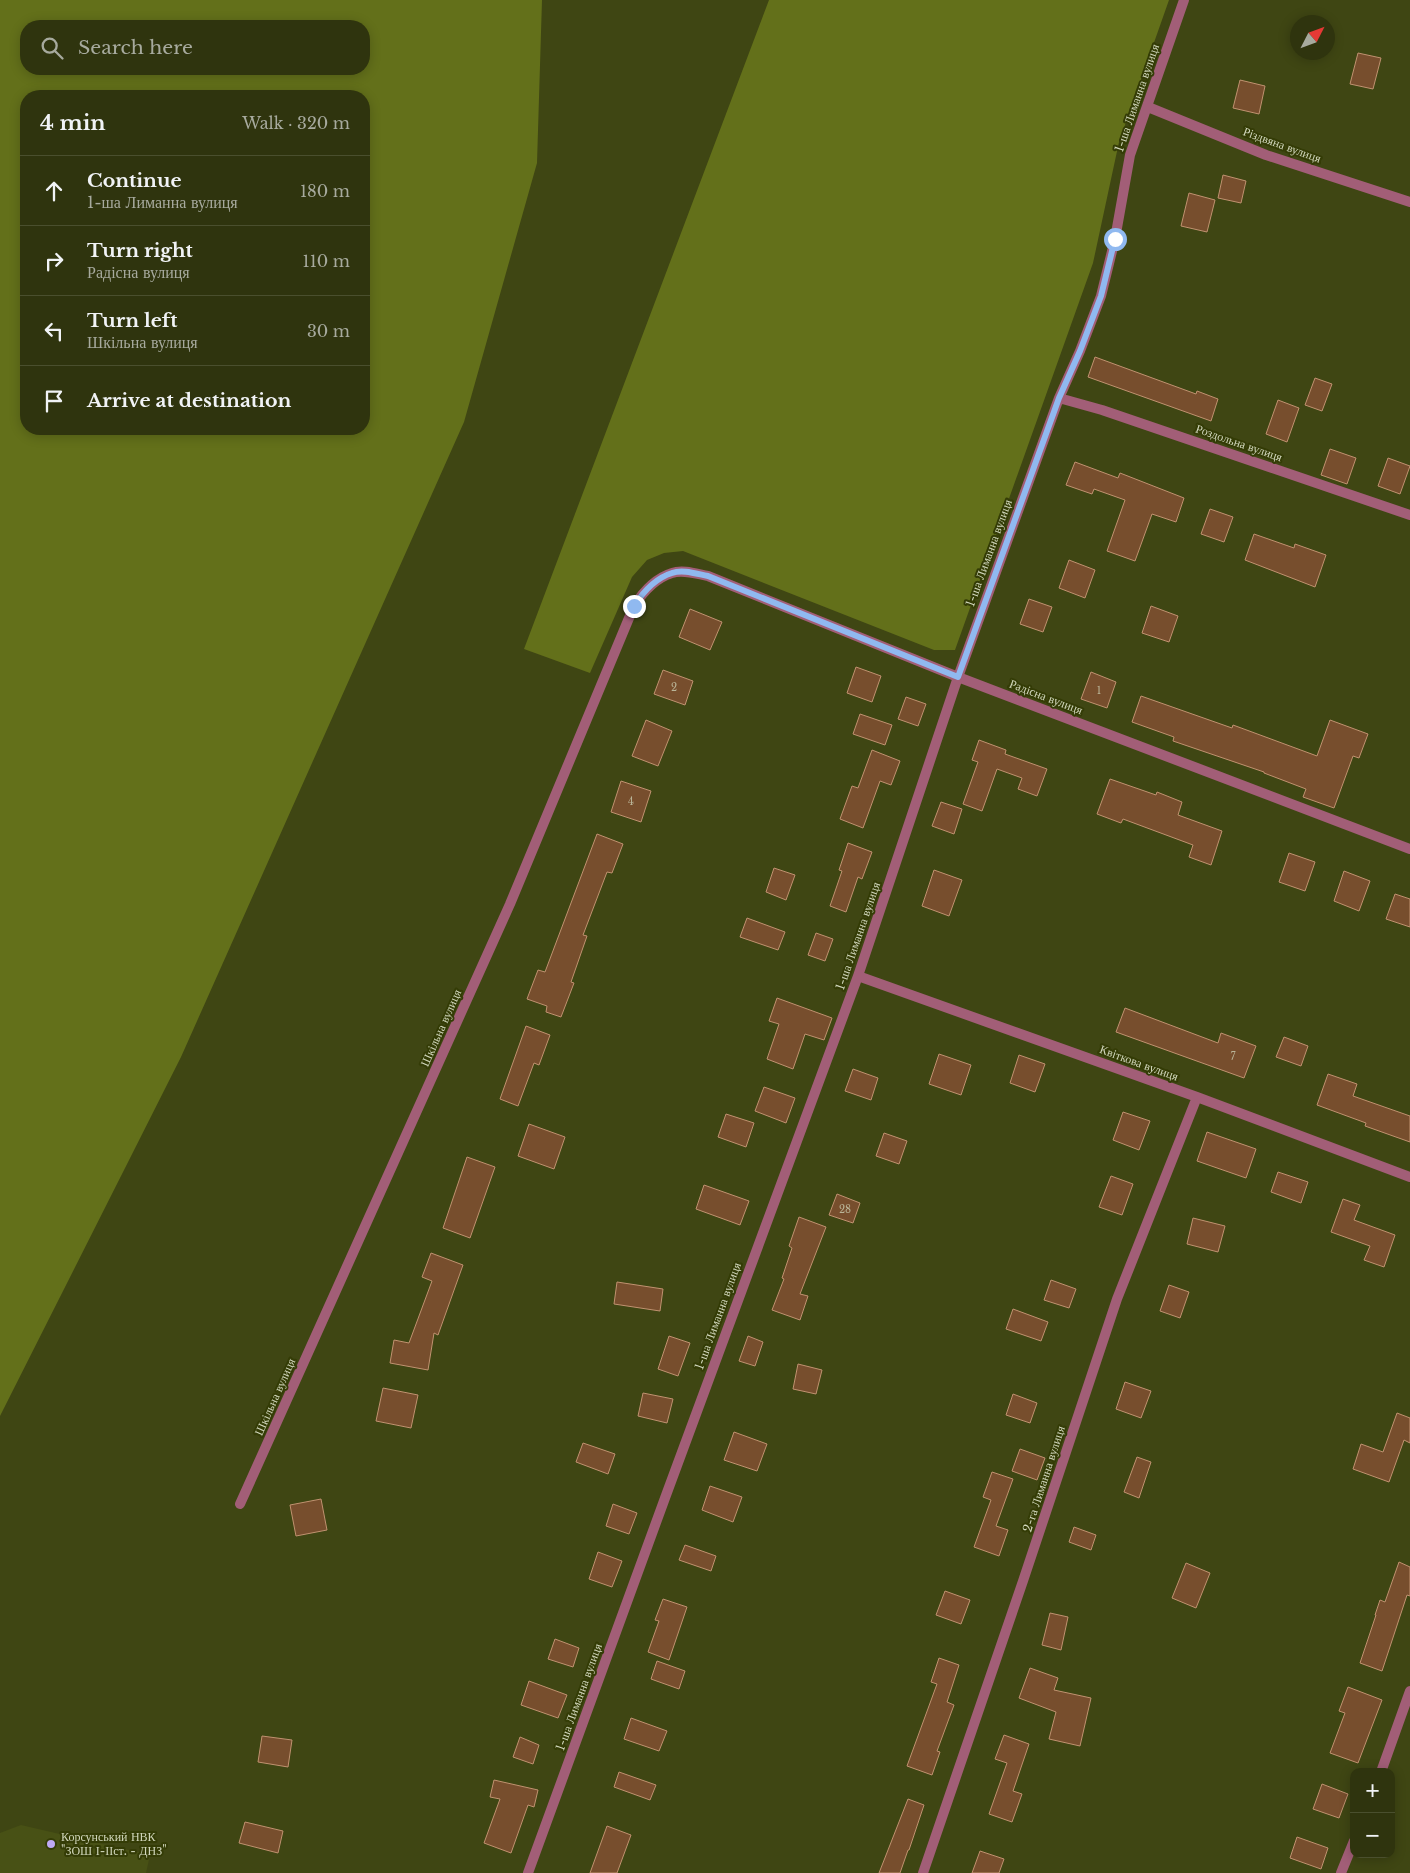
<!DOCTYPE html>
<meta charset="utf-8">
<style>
:root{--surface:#2f340e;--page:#3b3f1c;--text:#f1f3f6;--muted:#a7aa9e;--line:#4a4f2e}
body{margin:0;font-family:"Libre Baskerville",serif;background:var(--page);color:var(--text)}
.controls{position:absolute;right:15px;bottom:15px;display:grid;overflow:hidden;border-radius:10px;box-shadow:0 2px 12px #0003}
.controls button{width:45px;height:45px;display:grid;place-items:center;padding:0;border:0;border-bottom:1px solid var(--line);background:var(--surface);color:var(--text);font:25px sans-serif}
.compass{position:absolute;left:1290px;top:15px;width:45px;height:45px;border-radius:50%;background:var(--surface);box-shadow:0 2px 12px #0003;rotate:48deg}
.stop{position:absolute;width:15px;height:15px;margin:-11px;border:4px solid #90b9f0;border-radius:50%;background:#fff}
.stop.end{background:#90b9f0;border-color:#fff;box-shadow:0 1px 5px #0008}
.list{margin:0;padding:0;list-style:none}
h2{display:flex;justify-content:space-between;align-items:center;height:65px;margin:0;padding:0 20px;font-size:21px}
h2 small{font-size:16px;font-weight:400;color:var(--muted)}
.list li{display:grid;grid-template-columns:32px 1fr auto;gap:15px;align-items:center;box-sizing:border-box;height:70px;padding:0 20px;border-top:1px solid var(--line)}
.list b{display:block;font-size:19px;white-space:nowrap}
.list p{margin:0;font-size:16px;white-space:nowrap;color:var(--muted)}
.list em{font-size:16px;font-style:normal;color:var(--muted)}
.icon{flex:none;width:28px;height:28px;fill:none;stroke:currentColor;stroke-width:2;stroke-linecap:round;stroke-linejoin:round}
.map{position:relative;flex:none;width:1410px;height:1873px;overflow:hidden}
.search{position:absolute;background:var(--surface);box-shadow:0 2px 12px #0003;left:20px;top:20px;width:350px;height:55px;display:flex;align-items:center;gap:12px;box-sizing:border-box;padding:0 18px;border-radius:20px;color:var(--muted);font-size:19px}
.panel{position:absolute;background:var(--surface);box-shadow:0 2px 12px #0003;left:20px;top:90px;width:350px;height:345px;border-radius:20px}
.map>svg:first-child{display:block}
</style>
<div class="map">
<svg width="1410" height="1873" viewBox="0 0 1410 1873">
<rect width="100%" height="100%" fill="#3f4613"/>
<path fill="#485115" d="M 21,1825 L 150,1855 L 146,1873 L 0,1873 L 0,1833 Z"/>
<path fill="#63701a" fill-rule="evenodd" d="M 0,0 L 542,0 L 537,163 L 464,422 L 181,1057 L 0,1416 ZM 26,26 L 364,26 L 364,69 L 26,69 ZM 26,96 L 364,96 L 364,429 L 26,429 Z
M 769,0 L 1169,0 L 1119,142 L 1093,263 L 955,650 L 934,650 L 683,551 L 664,553 L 647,560 L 632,577 L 590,673 L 524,649 Z"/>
<path fill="#774e2d" stroke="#c09270" d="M 1358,53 L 1381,58 L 1373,89 L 1350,84 Z
M 1240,80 L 1265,86 L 1259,114 L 1233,108 Z
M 1223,175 L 1246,181 L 1241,203 L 1218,198 Z
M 1189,193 L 1215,200 L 1207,232 L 1181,226 Z
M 1095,357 L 1196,394 L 1197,391 L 1218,399 L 1211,421 L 1088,377 Z
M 1315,378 L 1332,384 L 1322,411 L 1305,405 Z
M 1278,400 L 1299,408 L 1287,442 L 1266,434 Z
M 1330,449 L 1356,458 L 1347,484 L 1321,475 Z
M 1388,458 L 1410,466 L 1400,494 L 1378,486 Z
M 1075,462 L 1118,478 L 1120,473 L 1184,498 L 1176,522 L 1152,514 L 1135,561 L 1107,551 L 1125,500 L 1094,489 L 1092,494 L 1066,485 Z
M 1210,509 L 1233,517 L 1224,542 L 1201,534 Z
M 1254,534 L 1294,548 L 1295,544 L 1326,555 L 1315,587 L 1245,560 Z
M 1069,560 L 1095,570 L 1085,598 L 1059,588 Z
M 1029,599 L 1052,607 L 1043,632 L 1020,624 Z
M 1151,606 L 1178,616 L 1169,642 L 1142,633 Z
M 690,609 L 722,622 L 710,650 L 679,637 Z
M 856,667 L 881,676 L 872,702 L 847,693 Z
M 663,670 L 693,681 L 685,705 L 654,694 Z
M 1091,672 L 1116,682 L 1107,708 L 1081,699 Z
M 1141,696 L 1232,728 L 1233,725 L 1317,756 L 1330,720 L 1368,734 L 1359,758 L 1353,756 L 1334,808 L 1303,797 L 1306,789 L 1264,773 L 1264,772 L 1173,741 L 1174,737 L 1132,722 Z
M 906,697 L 926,704 L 918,726 L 898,719 Z
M 860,714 L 892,725 L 885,745 L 853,734 Z
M 646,720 L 672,731 L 658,766 L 632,756 Z
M 979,740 L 1006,750 L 1005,754 L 1047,769 L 1037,796 L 1018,789 L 1022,778 L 997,769 L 982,811 L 963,804 L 978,762 L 972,760 Z
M 872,750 L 900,761 L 891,785 L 880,781 L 863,828 L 840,819 L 852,786 L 858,788 Z
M 1110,779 L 1156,795 L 1157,792 L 1182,802 L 1178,815 L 1222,831 L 1211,865 L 1189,857 L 1193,845 L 1123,819 L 1121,823 L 1097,814 Z
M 621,781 L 651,791 L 641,822 L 611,812 Z
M 941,802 L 962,809 L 954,834 L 932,826 Z
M 597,834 L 623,844 L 612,873 L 607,872 L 583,935 L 587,936 L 571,982 L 574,983 L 561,1017 L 546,1012 L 547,1006 L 527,999 L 538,970 L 545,972 Z
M 848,843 L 872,852 L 862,879 L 858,877 L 846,912 L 830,906 L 842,871 L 839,870 Z
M 1289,853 L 1315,862 L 1305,891 L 1279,882 Z
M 774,868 L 795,875 L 786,900 L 766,892 Z
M 934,870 L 962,880 L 949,916 L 922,906 Z
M 1344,871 L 1370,881 L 1359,911 L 1334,901 Z
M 1395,894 L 1410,899 L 1410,927 L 1386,919 Z
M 747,918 L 785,932 L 778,950 L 740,937 Z
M 816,933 L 833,939 L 825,961 L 808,955 Z
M 777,998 L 832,1018 L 824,1040 L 805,1034 L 793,1069 L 767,1059 L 779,1024 L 769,1021 Z
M 1125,1008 L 1218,1043 L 1221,1033 L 1256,1046 L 1244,1078 L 1116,1032 Z
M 526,1026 L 550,1035 L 539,1065 L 534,1063 L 518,1106 L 500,1099 Z
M 1284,1037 L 1308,1046 L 1301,1066 L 1276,1057 Z
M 939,1054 L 971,1065 L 961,1095 L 929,1084 Z
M 1019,1055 L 1045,1064 L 1035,1092 L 1010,1083 Z
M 853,1069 L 878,1078 L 871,1100 L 845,1091 Z
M 1328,1074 L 1357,1084 L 1353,1096 L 1410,1116 L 1410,1142 L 1365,1126 L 1366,1123 L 1317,1105 Z
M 764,1087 L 795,1098 L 786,1123 L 755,1111 Z
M 1123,1112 L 1150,1121 L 1139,1150 L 1113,1140 Z
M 726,1114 L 754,1123 L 746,1147 L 718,1137 Z
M 529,1124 L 565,1137 L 554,1169 L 518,1156 Z
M 1207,1132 L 1256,1149 L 1246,1178 L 1197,1161 Z
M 884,1133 L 907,1141 L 899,1164 L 876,1156 Z
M 467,1157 L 495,1167 L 470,1238 L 443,1228 Z
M 1278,1172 L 1308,1182 L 1301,1203 L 1271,1192 Z
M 1111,1176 L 1133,1184 L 1122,1215 L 1099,1207 Z
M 704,1185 L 749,1201 L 740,1225 L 696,1209 Z
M 837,1194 L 860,1203 L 853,1223 L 829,1215 Z
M 1343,1199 L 1360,1205 L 1354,1220 L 1395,1235 L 1384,1267 L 1364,1260 L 1370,1246 L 1331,1232 Z
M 799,1217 L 826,1227 L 800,1294 L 808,1296 L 800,1320 L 772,1310 L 784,1279 L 782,1278 L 792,1248 L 789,1246 Z
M 1193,1218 L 1225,1226 L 1218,1252 L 1187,1244 Z
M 431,1253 L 463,1265 L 438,1335 L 434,1333 L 428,1370 L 390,1363 L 394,1340 L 409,1343 L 432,1281 L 422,1277 Z
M 1051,1280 L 1076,1289 L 1069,1308 L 1044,1300 Z
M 617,1282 L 663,1289 L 660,1311 L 614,1304 Z
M 1169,1285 L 1189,1292 L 1180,1318 L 1160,1311 Z
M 1013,1309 L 1048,1322 L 1041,1341 L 1006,1329 Z
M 669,1336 L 690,1343 L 678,1376 L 658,1369 Z
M 748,1336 L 763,1342 L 755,1366 L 739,1361 Z
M 798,1364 L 822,1370 L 816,1394 L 793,1389 Z
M 1125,1382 L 1151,1391 L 1141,1418 L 1116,1409 Z
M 383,1388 L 418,1395 L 411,1428 L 376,1421 Z
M 643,1393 L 673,1399 L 667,1423 L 638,1416 Z
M 1013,1394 L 1037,1403 L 1030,1423 L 1006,1415 Z
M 1397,1413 L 1410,1418 L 1410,1443 L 1404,1440 L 1389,1482 L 1353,1469 L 1361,1444 L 1383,1452 Z
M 734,1432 L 767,1444 L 757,1471 L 724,1460 Z
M 583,1443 L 615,1454 L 608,1474 L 576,1462 Z
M 1020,1449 L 1045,1458 L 1037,1480 L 1012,1471 Z
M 1137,1457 L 1151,1462 L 1139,1498 L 1124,1492 Z
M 992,1472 L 1013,1479 L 996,1526 L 1008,1530 L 999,1556 L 974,1547 L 991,1500 L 983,1497 Z
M 710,1486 L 742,1497 L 733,1522 L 702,1510 Z
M 321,1499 L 327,1530 L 296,1536 L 290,1505 Z
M 613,1504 L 637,1513 L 629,1534 L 606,1526 Z
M 1074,1527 L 1096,1535 L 1091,1550 L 1069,1542 Z
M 685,1545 L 716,1556 L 711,1571 L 679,1560 Z
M 598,1552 L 622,1561 L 612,1587 L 589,1579 Z
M 1399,1562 L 1410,1567 L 1410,1596 L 1407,1595 L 1382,1671 L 1360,1663 L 1376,1615 L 1375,1615 L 1380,1600 L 1385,1602 Z
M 1186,1563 L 1210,1573 L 1196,1608 L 1172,1598 Z
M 945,1591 L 970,1600 L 961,1624 L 936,1615 Z
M 663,1599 L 687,1607 L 669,1660 L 648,1652 L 659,1621 L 655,1620 Z
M 1050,1613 L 1068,1617 L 1061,1650 L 1042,1645 Z
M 555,1639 L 579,1648 L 573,1667 L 548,1659 Z
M 939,1658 L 959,1665 L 947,1702 L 954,1705 L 937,1751 L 940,1752 L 932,1775 L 907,1766 L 937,1684 L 931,1682 Z
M 657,1661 L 685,1671 L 679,1689 L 651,1679 Z
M 1030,1668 L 1058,1678 L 1054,1690 L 1091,1698 L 1080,1746 L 1049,1739 L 1056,1712 L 1019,1698 Z
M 529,1681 L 567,1695 L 558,1718 L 521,1705 Z
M 1348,1687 L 1382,1700 L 1358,1763 L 1330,1753 L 1345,1713 L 1339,1711 Z
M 631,1718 L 667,1731 L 659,1751 L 624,1739 Z
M 1004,1735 L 1029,1744 L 1013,1791 L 1022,1794 L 1012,1822 L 989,1814 L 1007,1763 L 995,1759 Z
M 262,1736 L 292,1740 L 288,1767 L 258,1762 Z
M 520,1737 L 539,1745 L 533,1764 L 513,1757 Z
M 619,1772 L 656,1785 L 650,1800 L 614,1787 Z
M 494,1780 L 538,1790 L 534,1807 L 528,1805 L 511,1853 L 484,1843 L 500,1799 L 490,1797 Z
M 1322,1784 L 1348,1794 L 1339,1818 L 1313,1809 Z
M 908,1799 L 924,1805 L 909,1850 L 908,1850 L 900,1873 L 879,1873 Z
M 245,1822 L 283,1831 L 278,1853 L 239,1843 Z
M 607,1826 L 631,1835 L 617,1873 L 590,1873 Z
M 1297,1837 L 1328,1848 L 1321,1869 L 1290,1858 Z
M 980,1851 L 1004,1859 L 999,1873 L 972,1873 Z"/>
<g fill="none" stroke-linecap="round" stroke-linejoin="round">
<path stroke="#a25e77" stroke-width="10" d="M 1148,107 L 1266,155 L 1410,202
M 1059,398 L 1102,410 L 1410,515
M 858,976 L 1197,1097 L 1410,1177
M 240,1504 L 510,904 L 634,606 C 643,592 656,578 672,573 C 683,569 697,574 708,576 L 958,677 L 1410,849
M 1381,1772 L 1410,1691
M 528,1873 L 665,1498 L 858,976 L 958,677 L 1059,398 L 1080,351 L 1101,296 L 1115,239 L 1130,155 L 1184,0
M 923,1873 L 1023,1581 L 1117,1299 L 1197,1097
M 1341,1873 L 1354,1841"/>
</g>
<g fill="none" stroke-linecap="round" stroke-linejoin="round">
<path stroke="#90b9f0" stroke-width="6" d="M 634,606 C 643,592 656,578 672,573 C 683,569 697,574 708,576 L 958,677 L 1059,398 L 1080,351 L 1101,296 L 1115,239"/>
</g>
<circle fill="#bfa9f4" stroke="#343c06" stroke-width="2" cx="51" cy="1844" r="5"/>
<g text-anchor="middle" stroke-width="4" stroke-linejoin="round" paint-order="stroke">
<g font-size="10" fill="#bab598">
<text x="674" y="691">2</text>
<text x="1099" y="694">1</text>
<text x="631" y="805">4</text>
<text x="1233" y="1060">7</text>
<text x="845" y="1213">28</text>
</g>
<g font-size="12" fill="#d1d7bc" stroke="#343c06">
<text transform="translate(1137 98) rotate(-71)" y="4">1-ша Лиманна вулиця</text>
<text transform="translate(1282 145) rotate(20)" y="4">Різдвяна вулиця</text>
<text transform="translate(1239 443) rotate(19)" y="4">Роздольна вулиця</text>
<text transform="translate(989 553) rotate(-70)" y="4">1-ша Лиманна вулиця</text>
<text transform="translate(1046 697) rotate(21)" y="4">Радісна вулиця</text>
<text transform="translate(858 936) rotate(-71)" y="4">1-ша Лиманна вулиця</text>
<text transform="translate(441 1028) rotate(-66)" y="4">Шкільна вулиця</text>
<text transform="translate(1139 1063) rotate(20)" y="4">Квіткова вулиця</text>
<text transform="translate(718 1316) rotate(-70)" y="4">1-ша Лиманна вулиця</text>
<text transform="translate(275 1397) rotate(-66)" y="4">Шкільна вулиця</text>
<text transform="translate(1044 1479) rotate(-72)" y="4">2-га Лиманна вулиця</text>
<text transform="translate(579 1697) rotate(-70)" y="4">1-ша Лиманна вулиця</text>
</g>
<g font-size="12" fill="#d1d7bc" stroke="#343c06" text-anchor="start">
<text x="61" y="1841">Корсунський НВК<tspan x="61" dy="14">"ЗОШ І-ІІст. - ДНЗ"</tspan></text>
</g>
</g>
</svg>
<div class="controls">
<button>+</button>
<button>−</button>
</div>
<svg class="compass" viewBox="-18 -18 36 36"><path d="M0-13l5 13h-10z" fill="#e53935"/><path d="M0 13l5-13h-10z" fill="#a7aa9e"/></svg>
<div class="stop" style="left:1115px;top:239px"></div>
<div class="stop end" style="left:634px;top:606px"></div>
<div class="search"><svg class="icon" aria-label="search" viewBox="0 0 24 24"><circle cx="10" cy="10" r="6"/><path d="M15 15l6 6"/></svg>Search here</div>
<section class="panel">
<h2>4 min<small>Walk · 320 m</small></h2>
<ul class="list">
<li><svg class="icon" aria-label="ahead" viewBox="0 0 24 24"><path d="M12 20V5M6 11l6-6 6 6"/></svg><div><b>Continue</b><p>1-ша Лиманна вулиця</p></div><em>180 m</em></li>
<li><svg class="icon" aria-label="right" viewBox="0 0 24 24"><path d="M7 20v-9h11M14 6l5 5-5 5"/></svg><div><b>Turn right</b><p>Радісна вулиця</p></div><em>110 m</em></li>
<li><svg class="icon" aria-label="left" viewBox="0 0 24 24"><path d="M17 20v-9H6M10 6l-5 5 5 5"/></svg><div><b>Turn left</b><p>Шкільна вулиця</p></div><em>30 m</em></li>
<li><svg class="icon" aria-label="arrive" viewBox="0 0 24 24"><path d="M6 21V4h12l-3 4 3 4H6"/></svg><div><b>Arrive at destination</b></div></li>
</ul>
</section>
</div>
